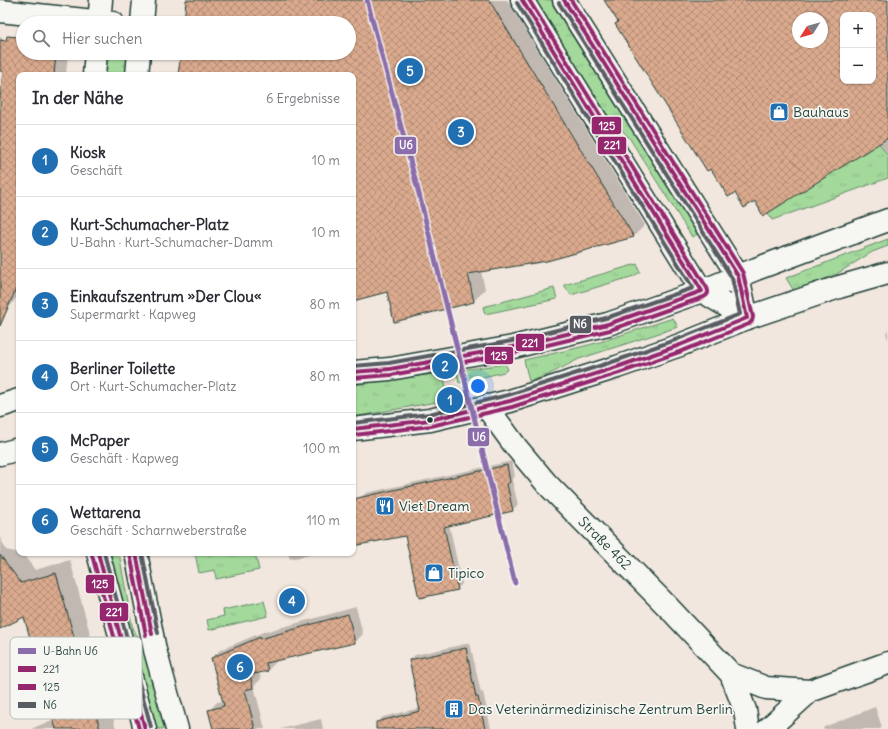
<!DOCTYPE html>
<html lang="de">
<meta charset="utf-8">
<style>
:root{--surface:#fff;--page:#f2f2f3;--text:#2b2b33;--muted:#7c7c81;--line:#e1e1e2;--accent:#1f6fb2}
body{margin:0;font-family:Delius,sans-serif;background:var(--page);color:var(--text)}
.controls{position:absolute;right:12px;top:12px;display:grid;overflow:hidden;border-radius:8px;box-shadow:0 1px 3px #0004}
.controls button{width:36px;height:36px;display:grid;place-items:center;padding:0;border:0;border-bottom:1px solid var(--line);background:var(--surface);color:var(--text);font:20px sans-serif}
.compass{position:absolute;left:792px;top:12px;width:36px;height:36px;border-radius:50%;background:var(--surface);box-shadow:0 1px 3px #0004;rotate:233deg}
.you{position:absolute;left:478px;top:386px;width:14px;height:14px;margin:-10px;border:3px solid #fff;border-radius:50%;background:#1a73e8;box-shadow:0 0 0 6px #1a73e833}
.badge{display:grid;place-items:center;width:26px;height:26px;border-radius:50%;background:var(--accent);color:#fff;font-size:13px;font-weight:700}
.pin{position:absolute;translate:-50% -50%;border:2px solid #fff;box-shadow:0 1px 4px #0006}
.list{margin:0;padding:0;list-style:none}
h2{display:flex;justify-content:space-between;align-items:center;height:52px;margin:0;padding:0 16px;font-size:17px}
h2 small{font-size:13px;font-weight:400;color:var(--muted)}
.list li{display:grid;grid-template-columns:26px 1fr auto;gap:12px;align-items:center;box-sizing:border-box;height:72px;padding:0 16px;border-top:1px solid var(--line)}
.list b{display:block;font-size:15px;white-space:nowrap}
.list p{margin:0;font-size:13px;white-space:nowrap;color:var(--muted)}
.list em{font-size:13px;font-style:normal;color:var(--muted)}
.icon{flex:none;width:22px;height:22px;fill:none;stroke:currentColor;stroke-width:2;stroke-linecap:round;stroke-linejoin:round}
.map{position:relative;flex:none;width:888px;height:729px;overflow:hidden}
.search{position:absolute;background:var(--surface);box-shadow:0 1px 3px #0004;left:16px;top:16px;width:340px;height:44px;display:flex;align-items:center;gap:10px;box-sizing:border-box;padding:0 14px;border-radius:22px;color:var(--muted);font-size:15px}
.panel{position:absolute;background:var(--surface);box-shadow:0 1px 3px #0004;left:16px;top:72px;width:340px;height:484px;border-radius:8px}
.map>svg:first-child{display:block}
</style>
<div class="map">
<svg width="888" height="729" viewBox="0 0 888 729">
<defs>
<pattern id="grass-tufts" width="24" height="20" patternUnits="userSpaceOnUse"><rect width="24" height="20" fill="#a4d99c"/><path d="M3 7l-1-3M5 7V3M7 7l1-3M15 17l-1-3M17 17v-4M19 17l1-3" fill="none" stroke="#8dbb87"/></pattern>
<pattern id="building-cross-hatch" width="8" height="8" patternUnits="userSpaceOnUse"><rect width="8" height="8" fill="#dbaa8e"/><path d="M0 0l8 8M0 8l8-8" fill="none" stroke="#b18c75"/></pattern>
</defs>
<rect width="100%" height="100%" fill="#f1e7de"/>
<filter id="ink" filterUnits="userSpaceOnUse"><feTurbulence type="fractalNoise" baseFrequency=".025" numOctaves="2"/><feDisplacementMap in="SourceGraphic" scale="8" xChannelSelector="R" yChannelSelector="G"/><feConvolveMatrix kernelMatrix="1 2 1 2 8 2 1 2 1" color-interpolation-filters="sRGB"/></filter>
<g filter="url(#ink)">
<path fill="url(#grass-tufts)" stroke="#628b68" d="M 533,0 L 552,0 L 700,233 L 692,237 L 630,139 L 618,125 L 599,106 Z
M 106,53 L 129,53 L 127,75 L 104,75 Z
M 879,143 L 888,156 L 888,178 L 772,220 L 767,211 Z
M 888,239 L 888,246 L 872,252 L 835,275 L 794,291 L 786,278 Z
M 637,264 L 640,272 L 634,276 L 571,295 L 564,285 Z
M 554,288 L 557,299 L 485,314 L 483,307 Z
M 673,318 L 678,327 L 579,359 L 546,376 L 529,381 L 524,360 L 573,349 L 600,342 Z
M 505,364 L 508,369 L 504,372 L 459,383 L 457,373 L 444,376 L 448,400 L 353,417 L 353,385 Z
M 109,553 L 119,553 L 132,625 L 135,632 L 143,646 L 166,729 L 156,729 Z
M 195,553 L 255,553 L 259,570 L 216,579 L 215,570 L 199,573 Z
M 264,601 L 268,616 L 209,630 L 207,620 L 224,616 L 223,610 Z"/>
<path fill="#0003" fill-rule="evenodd" d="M 187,0 L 507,0 L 645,225 L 634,236 L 547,260 L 481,271 L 485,289 L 474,301 L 388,291 L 353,300 L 353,75 L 180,75 L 182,53 L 349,53 L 349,23 L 185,23 Z
M 606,0 L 888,0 L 888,155 L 879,142 L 755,200 L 619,22 ZM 843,15 L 873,15 L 873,81 L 843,81 ZM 798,18 L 822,18 L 822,42 L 798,42 Z
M 23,30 L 23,53 L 68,53 L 66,75 L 19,75 L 19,294 L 0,320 L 0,108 L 7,45 L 0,52 L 0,36 L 7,45 Z
M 888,330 L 888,340 L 886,333 Z
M 512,461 L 515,476 L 512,480 L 518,505 L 512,510 L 449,524 L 462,584 L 457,589 L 406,535 L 353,545 L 353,504 L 366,493 Z
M 0,537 L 6,550 L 21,553 L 24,555 L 35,570 L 70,560 L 116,729 L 31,729 L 54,719 L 25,616 L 0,628 Z
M 288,553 L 319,553 L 290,559 Z
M 356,607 L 363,634 L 355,642 L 275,660 L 276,662 L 268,670 L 259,672 L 261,679 L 254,686 L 265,729 L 214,729 L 209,711 L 217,702 L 224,701 L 212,658 L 220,650 L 268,630 L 268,631 Z
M 470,643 L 481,693 L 483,692 L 491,729 L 380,729 L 378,722 L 383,717 L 420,708 L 410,660 L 415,655 Z
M 875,707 L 882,727 L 880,729 L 823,729 L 824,727 Z
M 321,719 L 323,729 L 280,729 Z"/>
<path fill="url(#building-cross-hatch)" stroke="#1f3d34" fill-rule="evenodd" d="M 186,0 L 489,0 L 634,237 L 547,261 L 468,274 L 474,302 L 394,322 L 387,292 L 353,301 L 353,75 L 178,75 L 181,53 L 349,53 L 349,23 L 184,23 Z
M 604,0 L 888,0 L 888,138 L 763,216 L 755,201 L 744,208 L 735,193 L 728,197 L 711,169 L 707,171 L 615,24 L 618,22 ZM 843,15 L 873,15 L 873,81 L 843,81 ZM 798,18 L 822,18 L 822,42 L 798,42 Z
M 7,36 L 19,37 L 19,42 L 22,42 L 23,44 L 23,53 L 56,53 L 54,75 L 19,75 L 19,282 L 0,326 L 0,98 L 3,71 L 0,71 L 0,40 L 6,41 Z
M 507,465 L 510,482 L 507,484 L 513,511 L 444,527 L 458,590 L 419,598 L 405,536 L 353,546 L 353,499 Z
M 0,555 L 21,583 L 56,573 L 100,729 L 56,729 L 24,617 L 0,629 Z
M 348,614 L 355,643 L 266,663 L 268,671 L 250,675 L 253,688 L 245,690 L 255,729 L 213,729 L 208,710 L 224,706 L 211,658 L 260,637 L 260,639 Z
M 466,648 L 476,697 L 478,697 L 485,729 L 376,729 L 376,722 L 420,711 L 409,660 Z"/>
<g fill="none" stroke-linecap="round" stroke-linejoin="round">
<defs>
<path id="street" d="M 0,11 L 113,23
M 486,406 L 516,447 L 547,484 L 669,608 L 731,674 L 766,688 L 810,691
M 731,674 L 745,710 L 748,729
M 768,729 L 810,691 L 888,663"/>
<path id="secondary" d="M 99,23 L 101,0
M 142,23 L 144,0
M 94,75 L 96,53
M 137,75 L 139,53
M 353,372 L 390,369 L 513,347 L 608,324 L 702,291
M 0,406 L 19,400
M 353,429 L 430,420 L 510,401 L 617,367 L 680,345 L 747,318
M 0,454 L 19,449
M 98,553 L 145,729
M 136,553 L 155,650 L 177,729"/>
<path id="primary" d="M 522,0 L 702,291 L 747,318
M 564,0 L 738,276 L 747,318
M 702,291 L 756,269 L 888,220
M 747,318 L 839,287 L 888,273"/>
</defs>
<use href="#street" stroke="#1f3d34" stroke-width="25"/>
<use href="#secondary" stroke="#1f3d34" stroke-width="25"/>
<use href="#primary" stroke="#1f3d34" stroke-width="25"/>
<use href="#street" stroke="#f6f6f2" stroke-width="22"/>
<use href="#secondary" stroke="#f6f6f2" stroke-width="22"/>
<use href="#primary" stroke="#f6f6f2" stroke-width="22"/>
<defs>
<path id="bus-1" d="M 522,0 L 702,291
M 564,0 L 738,276 L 747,318
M 353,372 L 390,369 L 513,347 L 608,324 L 702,291
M 353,429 L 430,420 L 510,401 L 617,367 L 680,345 L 747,318
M 98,553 L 145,729
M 136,553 L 152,634"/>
<path id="bus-2" d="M 353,378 L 391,375 L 514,353 L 610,330 L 704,297 C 708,295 709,292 707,288 L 529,0
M 354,435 L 431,426 L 512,407 L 619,373 L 682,351 L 749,324 L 752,321 L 753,317 L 743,273 L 571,0
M 130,554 L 146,635
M 92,555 L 139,729"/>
<path id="bus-3" d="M 353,366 L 389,363 L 512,341 L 606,318 L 693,288 L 517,3
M 353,423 L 429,414 L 508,395 L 615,361 L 678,339 L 740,314 L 732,278 L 559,3
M 104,553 L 151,727
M 142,553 L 158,633"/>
</defs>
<use href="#bus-1" stroke="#f6f6f2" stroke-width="7"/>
<use href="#bus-2" stroke="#f6f6f2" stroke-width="7"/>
<use href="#bus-3" stroke="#f6f6f2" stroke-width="7"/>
<use href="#bus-1" stroke="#95276e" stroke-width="4"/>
<use href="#bus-2" stroke="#95276e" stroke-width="4"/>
<use href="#bus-3" stroke="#595b62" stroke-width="4"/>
<defs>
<path id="metro-1" d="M 367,0 L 419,194 L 515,583"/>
</defs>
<use href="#metro-1" stroke="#f6f6f2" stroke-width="8"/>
<use href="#metro-1" stroke="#8c6dab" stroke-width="5"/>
</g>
</g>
<defs>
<symbol id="shop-square" viewBox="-11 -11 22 22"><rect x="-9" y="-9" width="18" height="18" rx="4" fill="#1f6fb2" stroke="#f6f6f2"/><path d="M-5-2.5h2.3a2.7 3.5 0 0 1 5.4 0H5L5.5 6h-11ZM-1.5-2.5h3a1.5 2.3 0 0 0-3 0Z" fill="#fff"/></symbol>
<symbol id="restaurant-square" viewBox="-11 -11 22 22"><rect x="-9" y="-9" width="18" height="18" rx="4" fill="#1f6fb2" stroke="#f6f6f2"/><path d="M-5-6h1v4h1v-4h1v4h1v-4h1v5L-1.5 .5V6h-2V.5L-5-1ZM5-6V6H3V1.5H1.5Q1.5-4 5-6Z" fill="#fff"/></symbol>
<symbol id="building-square" viewBox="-11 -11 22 22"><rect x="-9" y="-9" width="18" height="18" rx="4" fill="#1f6fb2" stroke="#f6f6f2"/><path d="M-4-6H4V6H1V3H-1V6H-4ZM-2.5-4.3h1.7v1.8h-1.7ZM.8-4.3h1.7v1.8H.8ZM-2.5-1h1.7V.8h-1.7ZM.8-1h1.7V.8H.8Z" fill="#fff"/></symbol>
</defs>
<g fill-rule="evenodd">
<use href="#shop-square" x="768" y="101" width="22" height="22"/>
<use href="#restaurant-square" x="374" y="495" width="22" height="22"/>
<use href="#shop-square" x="423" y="562" width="22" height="22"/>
<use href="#building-square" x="443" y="698" width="22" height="22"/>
</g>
<circle fill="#1f3d34" stroke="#f6f6f2" stroke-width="1.5" cx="430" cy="420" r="3.5"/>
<g text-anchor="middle" stroke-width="3.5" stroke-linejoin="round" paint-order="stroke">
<g font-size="14" fill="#1f3d34" stroke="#f6f6f2" text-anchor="start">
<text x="793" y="117">Bauhaus</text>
<text x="399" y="511">Viet Dream</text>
<text x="448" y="578">Tipico</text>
<text x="468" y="714">Das Veterinärmedizinische Zentrum Berlin</text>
</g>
<g font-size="14" fill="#1f3d34" stroke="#f6f6f2">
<text transform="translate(605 543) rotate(45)" y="5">Straße 462</text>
</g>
</g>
<rect x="10" y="637" width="132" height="82" rx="6" fill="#f6f6f2" stroke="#b6beb9" stroke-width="1"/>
<rect x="18" y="648" width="18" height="6" fill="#8c6dab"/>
<rect x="18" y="666" width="18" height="6" fill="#95276e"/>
<rect x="18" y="684" width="18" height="6" fill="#95276e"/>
<rect x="18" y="702" width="18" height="6" fill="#595b62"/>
<g font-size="11" fill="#1f3d34">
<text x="43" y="655">U-Bahn U6</text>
<text x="43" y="673">221</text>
<text x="43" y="691">125</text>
<text x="43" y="709">N6</text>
</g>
<g stroke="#f6f6f2" stroke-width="1.5">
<rect x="591" y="116" width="31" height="19" rx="4" fill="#95276e"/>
<rect x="394" y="136" width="23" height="19" rx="4" fill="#8c6dab"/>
<rect x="597" y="136" width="30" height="19" rx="4" fill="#95276e"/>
<rect x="569" y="315" width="23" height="19" rx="4" fill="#595b62"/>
<rect x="515" y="333" width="30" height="19" rx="4" fill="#95276e"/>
<rect x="484" y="346" width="30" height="19" rx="4" fill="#95276e"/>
<rect x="467" y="427" width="23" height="20" rx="4" fill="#8c6dab"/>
<rect x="85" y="574" width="30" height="20" rx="4" fill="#95276e"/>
<rect x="99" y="602" width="30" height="20" rx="4" fill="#95276e"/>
</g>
<g font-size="11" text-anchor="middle" font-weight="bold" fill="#fff">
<text x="607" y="130">125</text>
<text x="406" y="149">U6</text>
<text x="612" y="149">221</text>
<text x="580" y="328">N6</text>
<text x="530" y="347">221</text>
<text x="499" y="360">125</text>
<text x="479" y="441">U6</text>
<text x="100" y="588">125</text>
<text x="114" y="616">221</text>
</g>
</svg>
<div class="controls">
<button>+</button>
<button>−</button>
</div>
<svg class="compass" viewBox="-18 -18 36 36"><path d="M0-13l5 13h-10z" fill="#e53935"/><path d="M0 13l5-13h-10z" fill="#7c7c81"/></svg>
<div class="you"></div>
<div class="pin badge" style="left:450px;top:400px">1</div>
<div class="pin badge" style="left:445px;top:366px">2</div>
<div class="pin badge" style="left:461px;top:132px">3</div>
<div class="pin badge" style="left:292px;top:601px">4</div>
<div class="pin badge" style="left:410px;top:71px">5</div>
<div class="pin badge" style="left:240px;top:667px">6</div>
<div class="search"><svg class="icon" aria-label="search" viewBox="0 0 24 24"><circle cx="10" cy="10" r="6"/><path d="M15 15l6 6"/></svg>Hier suchen</div>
<section class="panel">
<h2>In der Nähe<small>6 Ergebnisse</small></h2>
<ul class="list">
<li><span class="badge">1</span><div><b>Kiosk</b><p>Geschäft</p></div><em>10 m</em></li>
<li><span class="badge">2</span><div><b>Kurt-Schumacher-Platz</b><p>U-Bahn · Kurt-Schumacher-Damm</p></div><em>10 m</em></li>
<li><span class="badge">3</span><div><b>Einkaufszentrum »Der Clou«</b><p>Supermarkt · Kapweg</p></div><em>80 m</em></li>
<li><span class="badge">4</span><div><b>Berliner Toilette</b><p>Ort · Kurt-Schumacher-Platz</p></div><em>80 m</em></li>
<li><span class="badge">5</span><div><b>McPaper</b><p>Geschäft · Kapweg</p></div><em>100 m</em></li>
<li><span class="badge">6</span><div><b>Wettarena</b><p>Geschäft · Scharnweberstraße</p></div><em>110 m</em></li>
</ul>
</section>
</div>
